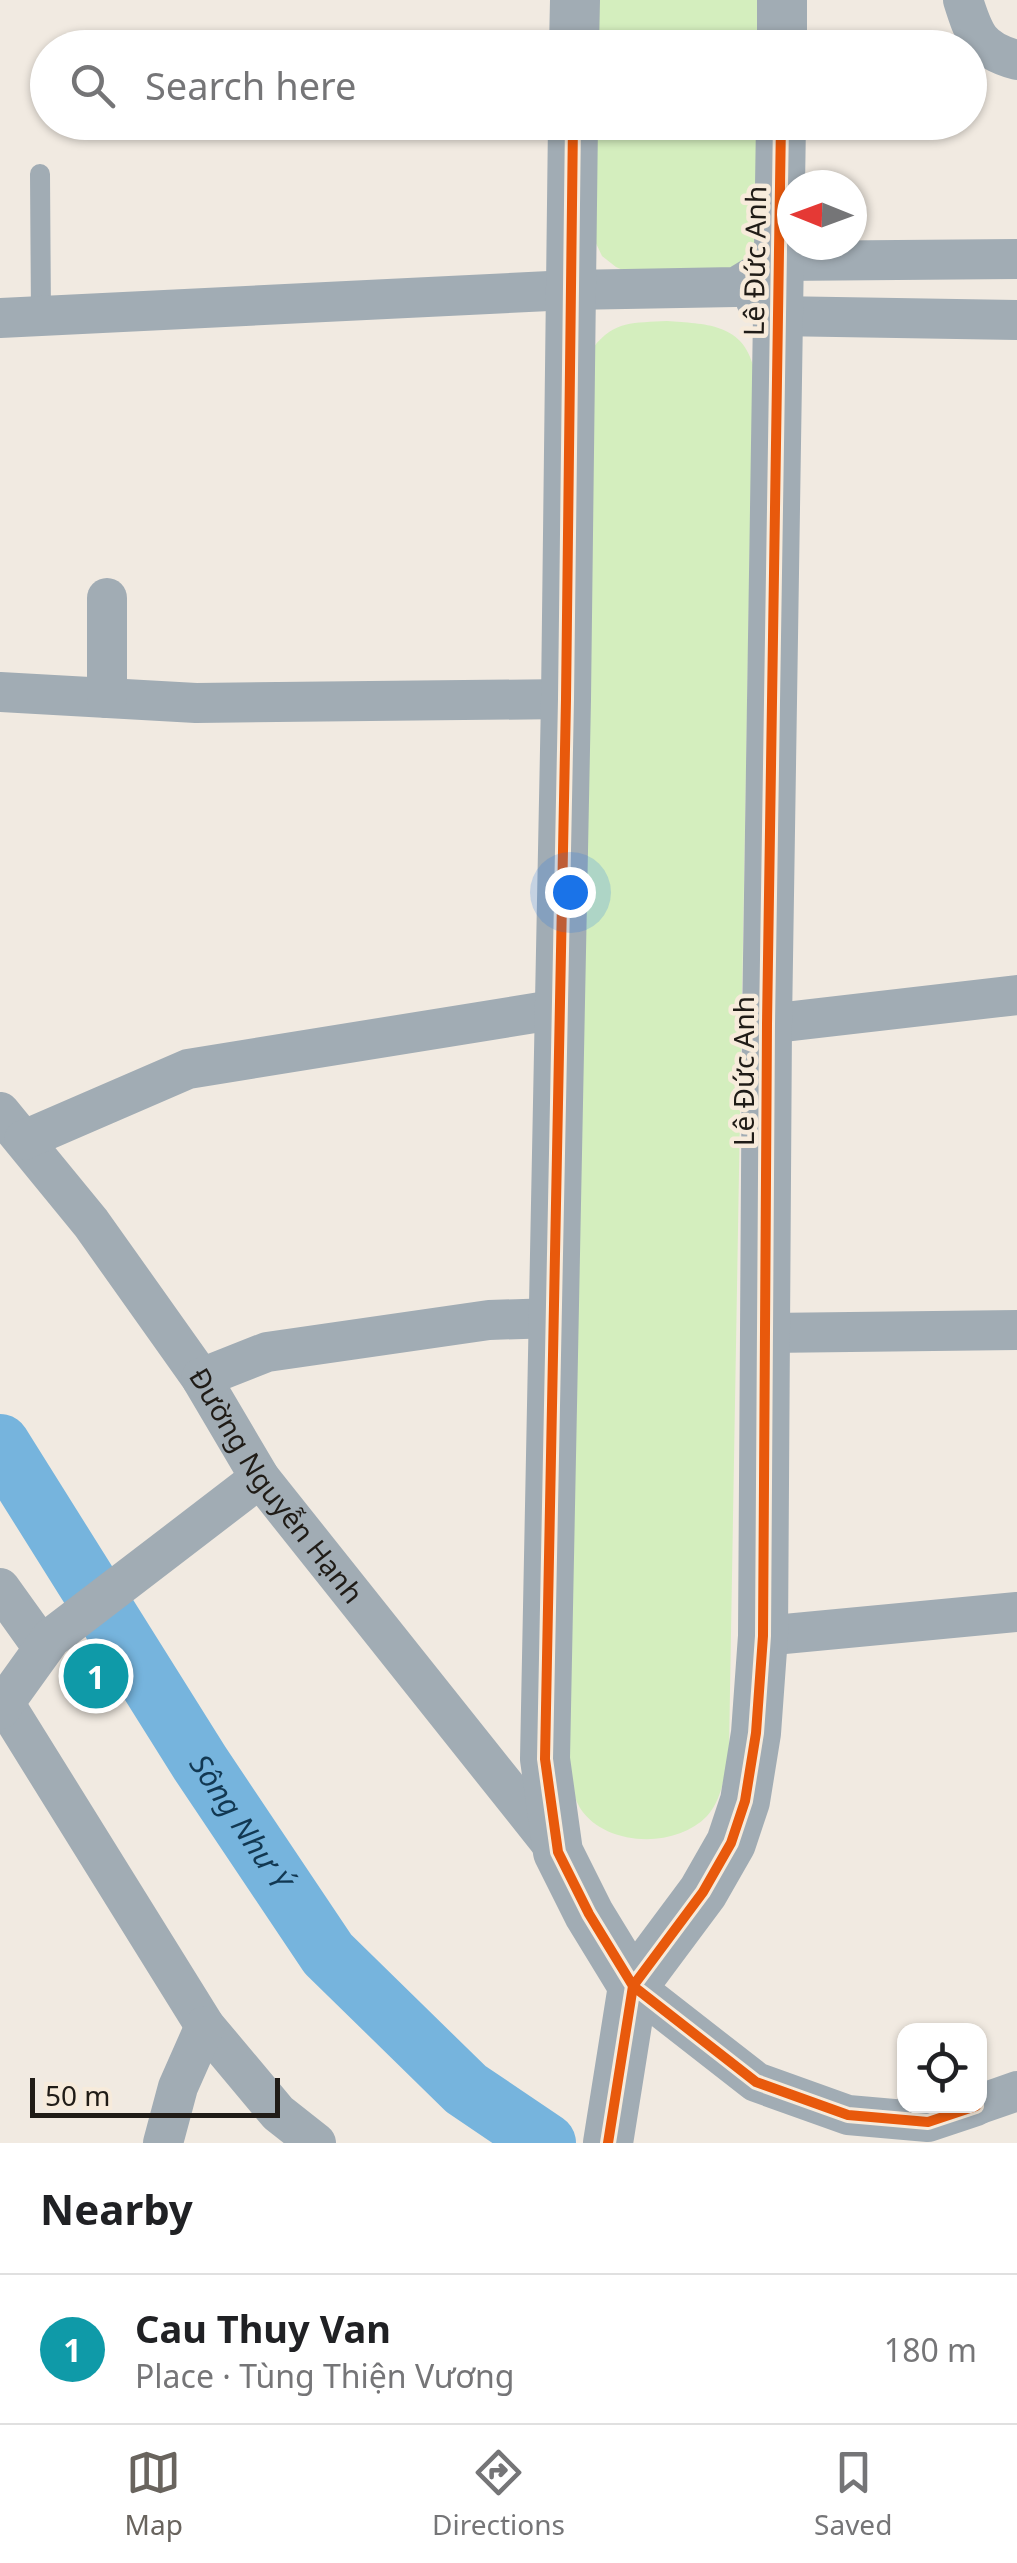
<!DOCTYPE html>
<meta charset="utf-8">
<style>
:root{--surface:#fff;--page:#f2f2f2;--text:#202124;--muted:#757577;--line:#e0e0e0;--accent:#69645e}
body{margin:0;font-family:"Noto Sans",sans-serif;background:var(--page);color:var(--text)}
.controls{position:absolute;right:30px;bottom:30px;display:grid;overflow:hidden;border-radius:20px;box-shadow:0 2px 8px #0004}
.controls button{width:90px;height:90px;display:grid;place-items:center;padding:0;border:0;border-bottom:2px solid var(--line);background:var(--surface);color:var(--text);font:50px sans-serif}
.compass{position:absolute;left:777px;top:170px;width:90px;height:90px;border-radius:50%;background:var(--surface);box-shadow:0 2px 8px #0004;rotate:271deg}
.scale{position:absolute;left:30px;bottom:25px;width:250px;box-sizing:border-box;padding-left:10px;border:5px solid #201c17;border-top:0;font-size:28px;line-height:35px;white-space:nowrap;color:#201c17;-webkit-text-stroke:8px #f7ebdb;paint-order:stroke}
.you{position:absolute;left:570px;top:892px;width:35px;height:35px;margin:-25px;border:8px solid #fff;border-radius:50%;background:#1a73e8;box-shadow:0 0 0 15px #1a73e833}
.badge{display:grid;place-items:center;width:65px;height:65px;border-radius:50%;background:var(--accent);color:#fff;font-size:32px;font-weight:700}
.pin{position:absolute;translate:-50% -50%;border:5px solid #fff;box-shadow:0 2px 10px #0006}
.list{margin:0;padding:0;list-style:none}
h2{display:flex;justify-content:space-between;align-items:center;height:130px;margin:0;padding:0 40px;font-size:42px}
h2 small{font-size:32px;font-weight:400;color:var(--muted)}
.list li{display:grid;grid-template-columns:65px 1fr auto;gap:30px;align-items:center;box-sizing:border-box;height:150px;padding:0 40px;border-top:2px solid var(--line)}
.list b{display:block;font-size:38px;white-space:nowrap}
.list p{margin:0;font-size:32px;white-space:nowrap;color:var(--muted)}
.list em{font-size:32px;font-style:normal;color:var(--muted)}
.icon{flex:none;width:55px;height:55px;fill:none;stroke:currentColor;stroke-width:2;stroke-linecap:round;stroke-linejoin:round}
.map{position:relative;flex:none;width:1017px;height:2143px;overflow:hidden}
.search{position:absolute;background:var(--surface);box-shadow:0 2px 8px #0004;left:30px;right:30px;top:30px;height:110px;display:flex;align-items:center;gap:25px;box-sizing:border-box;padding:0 35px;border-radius:55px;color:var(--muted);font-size:38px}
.sheet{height:280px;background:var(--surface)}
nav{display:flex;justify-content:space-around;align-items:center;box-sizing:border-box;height:140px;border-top:2px solid var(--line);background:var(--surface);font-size:28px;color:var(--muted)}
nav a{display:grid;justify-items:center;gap:5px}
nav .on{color:var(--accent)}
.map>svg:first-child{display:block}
</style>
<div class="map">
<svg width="1017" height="2143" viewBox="0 0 1017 2143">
<rect width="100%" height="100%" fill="#f1eae1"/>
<path fill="#d4eebe" d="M 597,0 L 759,0 L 758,47 L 596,48 Z
M 595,123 L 757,123 L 755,241 L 748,259 L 734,270 L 634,275 L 616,267 L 602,256 L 593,237 Z
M 667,321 C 705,324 741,323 753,365 L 729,1749 C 725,1771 723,1799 707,1816 C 676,1849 605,1847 580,1808 C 572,1794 569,1778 566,1763 L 593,348 C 614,320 634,323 667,321 Z"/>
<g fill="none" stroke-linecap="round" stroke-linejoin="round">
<path stroke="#76b4dd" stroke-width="60" id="s1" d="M 0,1444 L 200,1763 L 328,1954 L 466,2089 L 546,2143"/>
<path stroke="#a1acb4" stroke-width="20" d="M 40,174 L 41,317"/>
<g stroke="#a1acb4" stroke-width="40">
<path d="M 963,0 C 974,35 979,50 1017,60"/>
<path d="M 756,301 L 776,316 L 1017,320"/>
<path d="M 0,318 L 570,290 L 736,287 L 779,261 L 1017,259"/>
<path d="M 0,692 L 196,703 L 566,699"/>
<path d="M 107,698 L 107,598"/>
<path d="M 767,1024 L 1017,995"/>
<path id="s2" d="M 0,1112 L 91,1223 L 201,1378 L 260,1478 L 558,1852"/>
<path d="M 24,1140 L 188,1069 L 559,1009"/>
<path d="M 767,1333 L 1017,1330"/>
<path d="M 201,1378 L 267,1352 L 489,1320 L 554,1318"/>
<path d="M 0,1588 L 43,1648"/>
<path d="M 763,1636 L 1017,1612"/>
<path d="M 3,1701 L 205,2026 L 278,2113 L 316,2143"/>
<path d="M 0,1709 L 51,1638 L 260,1478"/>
<path d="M 633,1986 L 756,2082 L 848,2115 L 928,2122 L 976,2106"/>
<path d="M 980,2104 L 1017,2091"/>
<path d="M 163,2143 L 178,2087 L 205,2026"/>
</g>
<path stroke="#a1acb4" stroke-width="50" d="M 574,48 L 575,0
M 782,48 L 782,0
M 573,122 L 566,699 L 545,1759 L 558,1852 L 589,1914 L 633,1986
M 608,2143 L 633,1986 L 703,1892 L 731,1843 L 745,1801 L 756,1733 L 763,1636 L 767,1024 L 781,122"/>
<defs>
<path id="cycleway" d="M 573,122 L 566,699 L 545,1759 L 558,1852 L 589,1914 L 633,1986 L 756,2082 L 848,2115 L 928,2122 L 976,2106
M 608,2143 L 633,1986 L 703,1892 L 731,1843 L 745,1801 L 756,1733 L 763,1636 L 767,1024 L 781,122"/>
</defs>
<use href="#cycleway" stroke="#f7ebdb" stroke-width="16"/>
<use href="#cycleway" stroke="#e8590c" stroke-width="10"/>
</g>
<g text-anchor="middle" stroke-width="9" stroke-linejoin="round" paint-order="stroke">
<g font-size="28" fill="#201c17" stroke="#f7ebdb">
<text transform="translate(755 261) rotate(-89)" y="10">Lê Đức Anh</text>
<text transform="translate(744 1071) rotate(-90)" y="10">Lê Đức Anh</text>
<text dy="10" stroke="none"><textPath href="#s2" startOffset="465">Đường Nguyễn Hạnh</textPath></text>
</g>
<g font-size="30" font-style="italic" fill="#123852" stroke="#f7ebdb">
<text dy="10" stroke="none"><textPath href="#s1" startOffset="448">Sông Như Ý</textPath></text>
</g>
</g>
</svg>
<div class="controls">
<button><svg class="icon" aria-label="locate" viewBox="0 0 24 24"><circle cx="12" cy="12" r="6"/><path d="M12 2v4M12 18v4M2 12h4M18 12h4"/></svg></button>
</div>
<svg class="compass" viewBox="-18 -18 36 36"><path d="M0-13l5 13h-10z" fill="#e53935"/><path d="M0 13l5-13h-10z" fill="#757577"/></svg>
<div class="scale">50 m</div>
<div class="you"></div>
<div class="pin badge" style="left:96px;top:1676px;background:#0f9aa8">1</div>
<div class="search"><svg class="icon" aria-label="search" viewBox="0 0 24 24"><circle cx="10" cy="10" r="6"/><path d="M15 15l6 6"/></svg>Search here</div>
</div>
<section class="sheet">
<h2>Nearby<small></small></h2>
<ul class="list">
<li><span class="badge" style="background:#0f9aa8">1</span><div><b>Cau Thuy Van</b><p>Place · Tùng Thiện Vương</p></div><em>180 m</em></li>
</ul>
</section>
<nav>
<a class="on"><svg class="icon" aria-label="map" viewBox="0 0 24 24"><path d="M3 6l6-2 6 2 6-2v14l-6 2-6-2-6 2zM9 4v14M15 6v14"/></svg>Map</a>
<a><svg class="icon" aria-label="directions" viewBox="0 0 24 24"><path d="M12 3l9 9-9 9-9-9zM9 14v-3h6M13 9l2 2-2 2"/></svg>Directions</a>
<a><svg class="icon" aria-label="saved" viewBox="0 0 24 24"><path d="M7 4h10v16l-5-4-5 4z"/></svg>Saved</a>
</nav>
